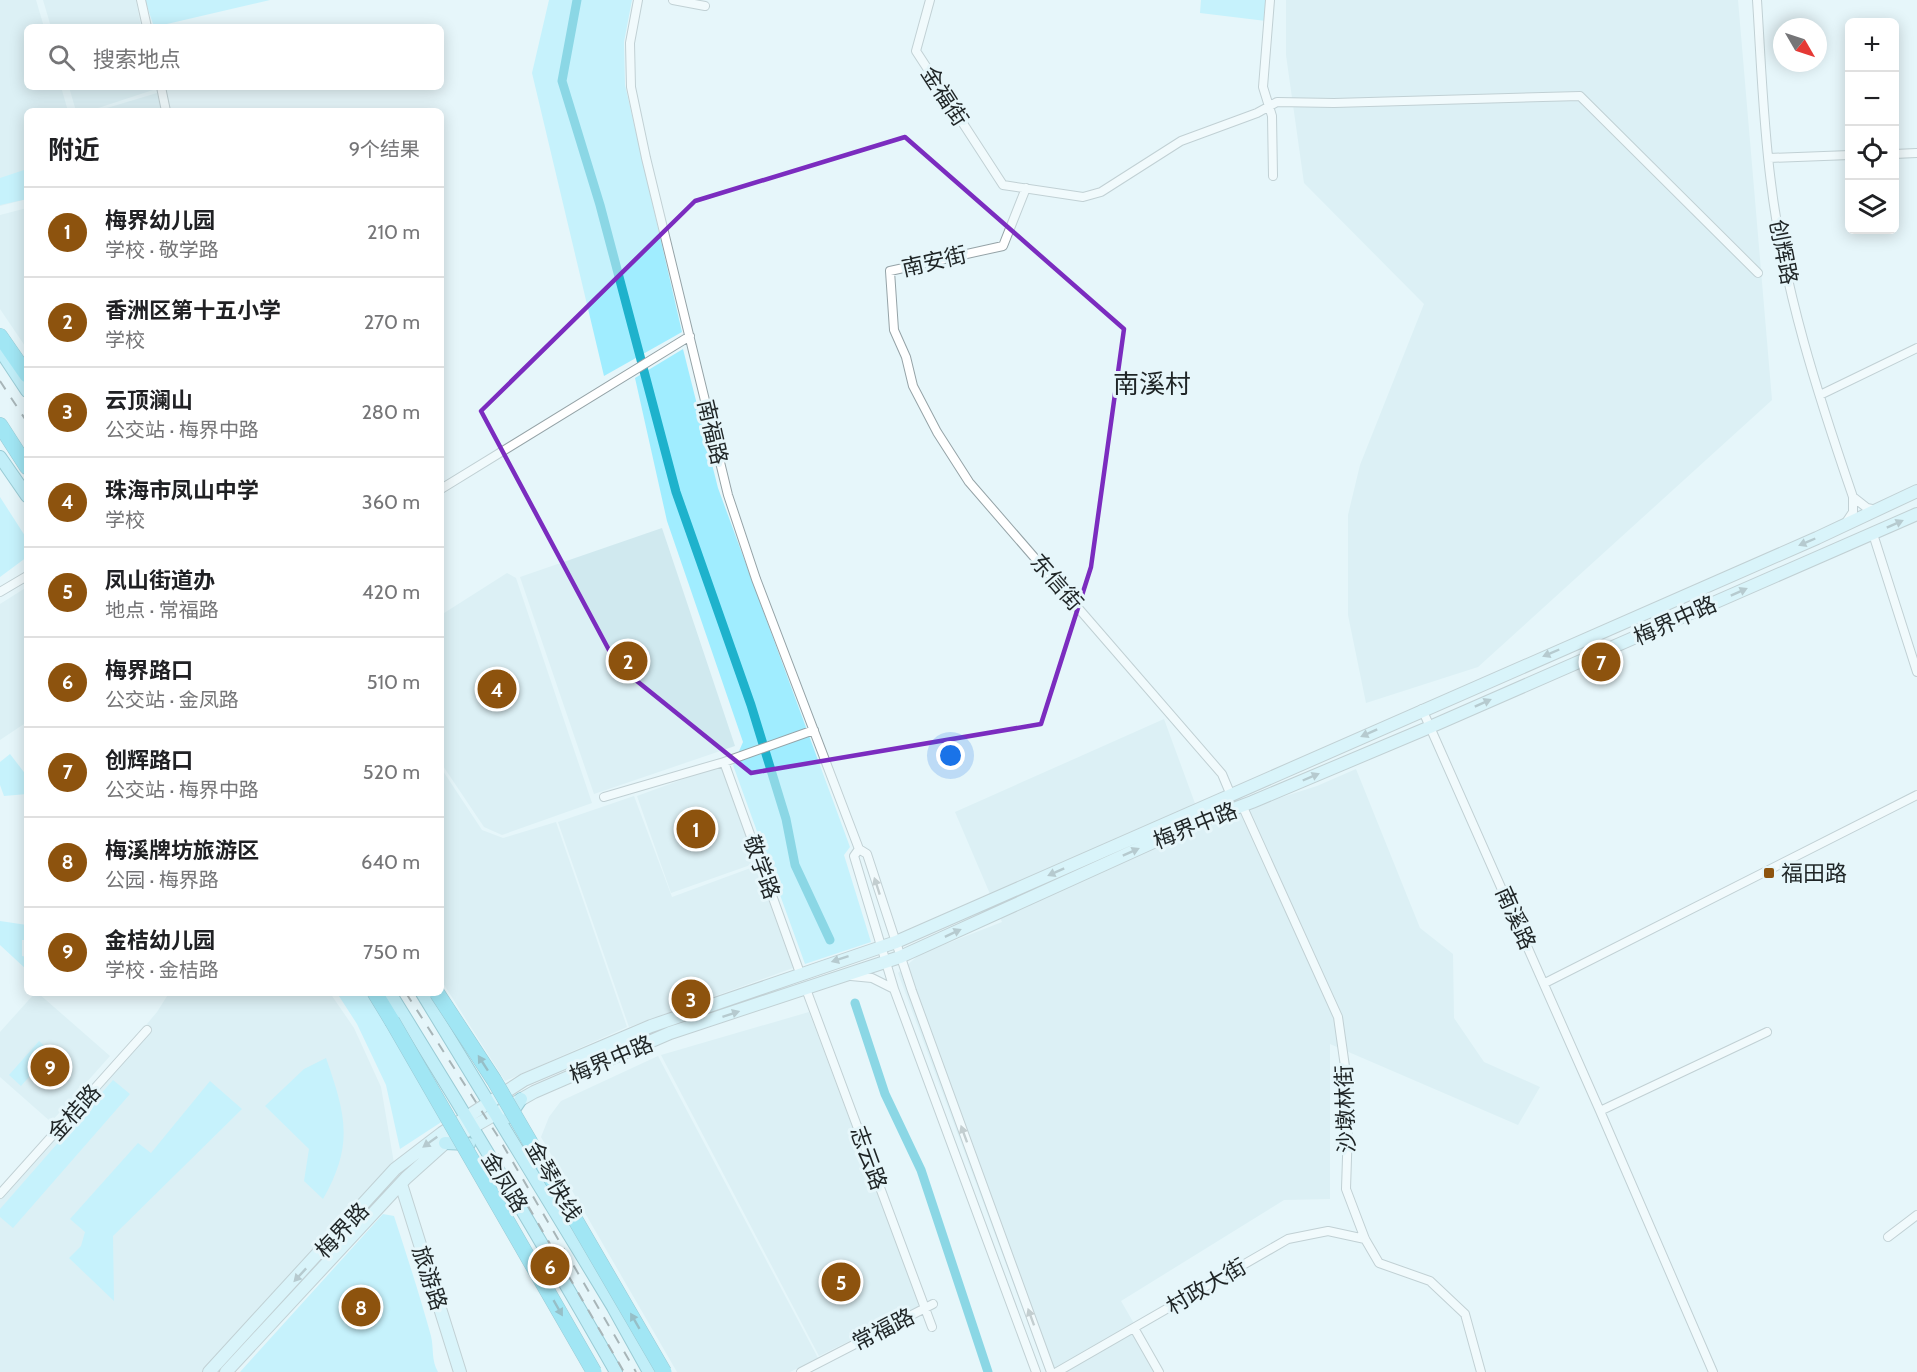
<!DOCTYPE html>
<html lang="zh">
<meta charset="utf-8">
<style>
:root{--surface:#fff;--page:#f2f2f2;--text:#202124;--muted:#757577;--line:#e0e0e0;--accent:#8d530e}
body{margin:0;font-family:Cabin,"Noto Sans SC",sans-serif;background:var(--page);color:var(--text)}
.controls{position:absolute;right:18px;top:18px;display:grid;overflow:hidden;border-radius:9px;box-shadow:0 3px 15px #0003}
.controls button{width:54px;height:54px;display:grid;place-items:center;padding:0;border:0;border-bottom:2px solid var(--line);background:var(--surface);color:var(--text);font:30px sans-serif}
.compass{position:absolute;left:1773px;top:18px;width:54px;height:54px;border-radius:50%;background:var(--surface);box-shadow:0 3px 15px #0003;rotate:129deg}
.you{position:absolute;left:951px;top:756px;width:21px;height:21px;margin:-15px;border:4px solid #fff;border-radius:50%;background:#1a73e8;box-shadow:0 0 0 9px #1a73e833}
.badge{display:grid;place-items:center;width:39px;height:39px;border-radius:50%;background:var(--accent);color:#fff;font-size:20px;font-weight:700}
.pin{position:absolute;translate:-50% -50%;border:3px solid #fff;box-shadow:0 2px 6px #0006}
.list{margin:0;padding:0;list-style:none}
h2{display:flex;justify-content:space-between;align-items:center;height:78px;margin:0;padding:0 24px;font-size:26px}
h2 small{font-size:20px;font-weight:400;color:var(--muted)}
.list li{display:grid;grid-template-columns:39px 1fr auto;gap:18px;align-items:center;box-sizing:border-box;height:90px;padding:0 24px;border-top:2px solid var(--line)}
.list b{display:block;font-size:22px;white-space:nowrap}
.list p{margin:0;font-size:20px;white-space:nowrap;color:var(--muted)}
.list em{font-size:20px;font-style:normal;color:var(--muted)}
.icon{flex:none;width:33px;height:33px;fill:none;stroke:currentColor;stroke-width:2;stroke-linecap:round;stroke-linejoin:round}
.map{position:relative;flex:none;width:1917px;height:1372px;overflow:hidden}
.search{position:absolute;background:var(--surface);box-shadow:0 3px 15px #0003;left:24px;top:24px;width:420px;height:66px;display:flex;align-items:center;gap:15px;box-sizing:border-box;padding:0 21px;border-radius:9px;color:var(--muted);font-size:22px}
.panel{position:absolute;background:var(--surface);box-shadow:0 3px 15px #0003;left:24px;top:108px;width:420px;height:888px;border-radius:9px}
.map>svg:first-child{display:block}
</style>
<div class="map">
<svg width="1917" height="1372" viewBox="0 0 1917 1372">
<rect width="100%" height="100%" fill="#e6f6fa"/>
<path fill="#d0e9ef" d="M 0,0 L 36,0 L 44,27 L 27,27 L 27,87 L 61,87 L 68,111 L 27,111 L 27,199 L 0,206 Z
M 43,0 L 136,0 L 141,27 L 51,27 Z
M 1286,0 L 1738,0 L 1772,400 L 1478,667 L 1366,703 L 1348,615 L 1348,515 L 1360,465 L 1424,304 L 1304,183 L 1286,55 Z
M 69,87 L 155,87 L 156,89 L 89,111 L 76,111 Z
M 157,93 L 162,111 L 97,111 Z
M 27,208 L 27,349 L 0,309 L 0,215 Z
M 662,528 L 735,746 L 594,794 L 520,577 Z
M 507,573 L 516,578 L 592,803 L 502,835 L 484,827 L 441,763 L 441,615 Z
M 27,587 L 27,722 L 0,740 L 0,604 Z
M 1164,719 L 1200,817 L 1261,804 L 1317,786 L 1356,769 L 1420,928 L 1453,954 L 1454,1018 L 1484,1062 L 1540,1087 L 1518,1125 L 1330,1044 L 1330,1199 L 1284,1200 L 1121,1301 L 1162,1372 L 1046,1372 L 898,973 L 920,954 L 1002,922 L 955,812 Z
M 722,765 L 756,863 L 671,893 L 637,796 Z
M 441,768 L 482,830 L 503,838 L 556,822 L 627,1027 L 505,1081 L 441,980 Z
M 634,796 L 672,897 L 756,866 L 793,968 L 629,1027 L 558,822 Z
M 35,993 L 38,993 L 110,1056 L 51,1122 L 0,1077 L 0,1032 Z
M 169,993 L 330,993 L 354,1028 L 381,1087 L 395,1169 L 209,1372 L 0,1372 L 0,1199 L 157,1012 Z
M 809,1012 L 920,1306 L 819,1356 L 661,1055 Z
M 658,1056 L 818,1358 L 790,1372 L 677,1372 L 541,1137 L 549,1117 L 561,1101 Z"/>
<path fill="#a0edff" d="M 145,0 L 270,0 L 154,27 Z
M 549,0 L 632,0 L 624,42 L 625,85 L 682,332 L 604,376 L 532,73 Z
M 1201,0 L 1267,0 L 1266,21 L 1200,13 Z
M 27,169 L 27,199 L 0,205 L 0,178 Z
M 683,349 L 718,488 L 850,847 L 844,855 L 871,942 L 805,964 L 733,765 L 743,742 L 667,521 L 635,378 Z
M 0,497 L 27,539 L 27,557 L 0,577 Z
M 10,754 L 27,776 L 27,794 L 4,796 L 0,785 L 0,762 Z
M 0,921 L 27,925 L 27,940 L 22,940 L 22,956 L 27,957 L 27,970 L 0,945 Z
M 337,993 L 366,993 L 446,1119 L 400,1149 L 386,1085 L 357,1024 Z
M 39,1041 L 51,1052 L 21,1086 L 9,1075 Z
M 326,1058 C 346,1115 354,1145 323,1199 L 304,1181 L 309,1149 L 265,1106 L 304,1069 Z
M 113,1080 L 130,1094 L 13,1228 L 0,1217 L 0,1209 Z
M 210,1081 L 242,1109 L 113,1236 L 114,1301 L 69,1258 L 81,1246 L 85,1232 L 70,1219 L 138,1143 L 151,1153 Z
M 383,1214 L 394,1216 C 407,1256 420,1296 431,1336 C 434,1349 431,1360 438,1372 L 240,1372 Z"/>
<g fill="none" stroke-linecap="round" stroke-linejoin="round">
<path stroke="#1eb2cc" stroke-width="9" d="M 577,0 L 562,81 L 600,205 L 676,492 L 751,705 L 786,819 L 795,865 L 830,940
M 855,1003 L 885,1094 L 921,1170 L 988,1372"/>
<defs>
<path id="street" d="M 141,0 L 147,27
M 638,0 L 630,43 L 631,87 L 646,158 L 728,495 L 756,579 L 859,849
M 673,0 L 705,6
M 930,0 L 916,51 L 1003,185 L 1083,197 L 1101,192 L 1181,141 L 1257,113 L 1277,102 L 1334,103 L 1580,96 L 1758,273
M 1270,0 L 1263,87 L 1272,116 L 1273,176
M 1757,0 C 1761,61 1763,122 1771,183 C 1784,290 1818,395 1853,497
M 161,87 L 166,111
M 1894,154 L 1917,153
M 1769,158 L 1850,155
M 1026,188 L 1003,246 L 890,271 L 894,330 L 906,357 L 913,386 L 937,432 L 969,482 L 1222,774 L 1230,793
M 1820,395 L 1917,348
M 441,489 L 690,336
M 1845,524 L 1853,512 L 1853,497 L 1867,508 L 1877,510
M 1873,534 L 1917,672
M 0,592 L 27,576
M 1422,709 L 1600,1111 L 1767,1032
M 724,762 L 800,973
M 604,797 L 724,762 L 814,730
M 1242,805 L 1338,1017 L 1349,1095 L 1346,1189 L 1365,1239 L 1379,1263 L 1430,1281 L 1465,1314 L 1481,1372
M 851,976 L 872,978 L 894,989 L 1036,1372
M 1545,983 L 1917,795
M 806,989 L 932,1327
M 894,989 L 854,856 L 859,849 L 867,854 L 912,991 L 1051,1372
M 1600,1111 L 1713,1372
M 0,1194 L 147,1030
M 1888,1237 L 1917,1215
M 1134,1328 L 1159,1372
M 801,1372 L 933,1304
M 1057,1372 L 1288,1239 L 1328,1231 L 1365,1239"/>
<path id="secondary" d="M 401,1184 L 460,1372
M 209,1372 L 395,1169 L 442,1133 L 524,1080 L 651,1026 L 896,942 L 1817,538 L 1917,491
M 226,1372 L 406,1178 L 445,1143 L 534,1092 L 670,1033 L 900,957 L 1191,825 L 1252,802 L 1430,727 L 1917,514"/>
<path id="primary" d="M 0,350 L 27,391
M 0,457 L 27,496
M 390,993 C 468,1118 543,1244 616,1372
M 422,993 L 613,1307 L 649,1372
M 509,1117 L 521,1099
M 445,1143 L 469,1144"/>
<path id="highway" d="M 0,336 L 27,375
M 0,425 L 27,467
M 375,993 L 392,1021"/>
</defs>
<use href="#street" stroke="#95a3a7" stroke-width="10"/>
<use href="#secondary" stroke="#95a3a7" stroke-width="14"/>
<use href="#primary" stroke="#3e96a8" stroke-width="14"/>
<use href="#highway" stroke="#3e96a8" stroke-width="16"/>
<use href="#street" stroke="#fff" stroke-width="8"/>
<use href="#secondary" stroke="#caf2fa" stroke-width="12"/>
<use href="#primary" stroke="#95e5f5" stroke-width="12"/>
<use href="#highway" stroke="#4fd3ee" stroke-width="15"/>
<path stroke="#5d6668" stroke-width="2" stroke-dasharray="10 10" stroke-linecap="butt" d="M 0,381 L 27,422
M 406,993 L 497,1135 L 636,1372
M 498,1154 L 624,1372"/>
<defs>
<path id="highway-bridge" d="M 437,993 L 494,1080 L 664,1372
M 392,1021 L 594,1372"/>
</defs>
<use href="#highway-bridge" stroke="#3e96a8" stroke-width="16" stroke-linecap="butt"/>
<use href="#highway-bridge" stroke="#4fd3ee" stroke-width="15"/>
</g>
<defs><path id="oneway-solid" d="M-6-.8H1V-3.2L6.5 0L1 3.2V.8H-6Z" transform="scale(1.5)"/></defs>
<g fill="#7d969b">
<use href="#oneway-solid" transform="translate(1895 524) rotate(-24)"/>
<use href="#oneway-solid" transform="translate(1807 542) rotate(157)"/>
<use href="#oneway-solid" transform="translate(1739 592) rotate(-24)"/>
<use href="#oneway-solid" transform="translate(1551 653) rotate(157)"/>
<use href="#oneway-solid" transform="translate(1483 703) rotate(-24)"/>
<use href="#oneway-solid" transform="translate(1369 733) rotate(156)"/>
<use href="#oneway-solid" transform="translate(1311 777) rotate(-23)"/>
<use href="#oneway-solid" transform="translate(1131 852) rotate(-24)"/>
<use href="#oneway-solid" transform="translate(1056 872) rotate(156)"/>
<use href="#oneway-solid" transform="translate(953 933) rotate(-25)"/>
<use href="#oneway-solid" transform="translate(840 959) rotate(162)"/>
<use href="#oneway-solid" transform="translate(731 1014) rotate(-18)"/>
<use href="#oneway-solid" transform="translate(430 1142) rotate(144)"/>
<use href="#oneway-solid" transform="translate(300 1275) rotate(133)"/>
</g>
<g fill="#9a9d9d">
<use href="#oneway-solid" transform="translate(877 886) rotate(-108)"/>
<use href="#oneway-solid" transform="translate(964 1134) rotate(-110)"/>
<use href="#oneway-solid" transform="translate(1031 1317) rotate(-110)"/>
</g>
<g fill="#377c8a">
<use href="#oneway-solid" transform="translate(483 1063) rotate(-123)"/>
<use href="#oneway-solid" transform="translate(558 1308) rotate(60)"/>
<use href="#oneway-solid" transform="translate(635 1321) rotate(-120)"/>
</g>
<path d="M0 0H1917V1372H0ZM 905,137 L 1124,329 L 1091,567 L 1041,724 L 751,773 L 617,665 L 481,411 L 695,201 Z" fill="#e6f6fa" fill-opacity=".55" fill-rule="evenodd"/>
<path fill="none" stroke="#7b2cbf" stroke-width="4.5" stroke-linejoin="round" d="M 905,137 L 1124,329 L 1091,567 L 1041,724 L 751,773 L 617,665 L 481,411 L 695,201 Z"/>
<rect fill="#8d530e" stroke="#e6f6fa" stroke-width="2" x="1763" y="867" width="12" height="12" rx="3"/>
<g text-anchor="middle" stroke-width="6" stroke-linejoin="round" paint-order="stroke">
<g font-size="22" fill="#1f2526" stroke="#e6f6fa">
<text transform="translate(945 96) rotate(57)" y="8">金福街</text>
<text transform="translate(1784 252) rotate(79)" y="8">创辉路</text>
<text transform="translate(934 261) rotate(-13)" y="8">南安街</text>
<text transform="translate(713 432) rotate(77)" y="8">南福路</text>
<text transform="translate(1057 582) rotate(49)" y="8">东信街</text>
<text transform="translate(1675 620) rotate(-24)" y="8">梅界中路</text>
<text transform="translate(1195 825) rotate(-22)" y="8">梅界中路</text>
<text transform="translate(762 867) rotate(70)" y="8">敬学路</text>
<text transform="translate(1516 918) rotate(66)" y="8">南溪路</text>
<text transform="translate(611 1059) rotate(-23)" y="8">梅界中路</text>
<text transform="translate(1345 1109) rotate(-92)" y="8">沙墩林街</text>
<text transform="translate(74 1112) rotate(-48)" y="8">金桔路</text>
<text transform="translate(869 1158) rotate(70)" y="8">志云路</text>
<text transform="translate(554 1181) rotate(60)" y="8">金琴快线</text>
<text transform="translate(505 1182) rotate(58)" y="8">金凤路</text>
<text transform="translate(342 1230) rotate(-47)" y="8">梅界路</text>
<text transform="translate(430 1278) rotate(72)" y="8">旅游路</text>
<text transform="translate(1206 1286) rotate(-30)" y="8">村政大街</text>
<text transform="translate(883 1329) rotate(-27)" y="8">常福路</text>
</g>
<g font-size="22" fill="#1f2526" stroke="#e6f6fa" text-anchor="start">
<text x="1781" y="881">福田路</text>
</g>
<g font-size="26" fill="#1f2526" stroke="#e6f6fa">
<text x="1152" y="393">南溪村</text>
</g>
</g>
</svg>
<div class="controls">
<button>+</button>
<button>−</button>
<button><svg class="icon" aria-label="locate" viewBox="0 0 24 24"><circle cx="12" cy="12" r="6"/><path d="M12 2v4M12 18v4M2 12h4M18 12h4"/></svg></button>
<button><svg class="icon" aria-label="layers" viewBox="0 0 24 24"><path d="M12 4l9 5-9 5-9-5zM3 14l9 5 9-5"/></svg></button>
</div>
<svg class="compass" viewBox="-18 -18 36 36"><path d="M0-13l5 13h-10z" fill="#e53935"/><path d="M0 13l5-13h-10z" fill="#757577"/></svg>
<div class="you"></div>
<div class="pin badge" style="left:696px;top:829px">1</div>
<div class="pin badge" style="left:628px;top:661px">2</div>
<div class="pin badge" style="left:691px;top:999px">3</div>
<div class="pin badge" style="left:497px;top:689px">4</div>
<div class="pin badge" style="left:841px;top:1282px">5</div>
<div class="pin badge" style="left:550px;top:1266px">6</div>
<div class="pin badge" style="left:1601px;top:662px">7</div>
<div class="pin badge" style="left:361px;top:1307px">8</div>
<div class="pin badge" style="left:50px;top:1067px">9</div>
<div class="search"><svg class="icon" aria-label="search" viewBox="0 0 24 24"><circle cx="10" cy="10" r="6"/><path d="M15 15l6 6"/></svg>搜索地点</div>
<section class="panel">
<h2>附近<small>9个结果</small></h2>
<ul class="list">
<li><span class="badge">1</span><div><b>梅界幼儿园</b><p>学校 · 敬学路</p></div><em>210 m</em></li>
<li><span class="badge">2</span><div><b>香洲区第十五小学</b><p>学校</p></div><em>270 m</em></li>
<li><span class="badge">3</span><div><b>云顶澜山</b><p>公交站 · 梅界中路</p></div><em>280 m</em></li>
<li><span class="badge">4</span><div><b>珠海市凤山中学</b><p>学校</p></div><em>360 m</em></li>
<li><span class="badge">5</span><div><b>凤山街道办</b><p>地点 · 常福路</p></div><em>420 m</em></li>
<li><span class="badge">6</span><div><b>梅界路口</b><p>公交站 · 金凤路</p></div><em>510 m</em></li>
<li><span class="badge">7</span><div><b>创辉路口</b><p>公交站 · 梅界中路</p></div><em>520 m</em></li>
<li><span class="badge">8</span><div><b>梅溪牌坊旅游区</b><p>公园 · 梅界路</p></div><em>640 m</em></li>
<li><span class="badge">9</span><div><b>金桔幼儿园</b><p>学校 · 金桔路</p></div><em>750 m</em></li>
</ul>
</section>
</div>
